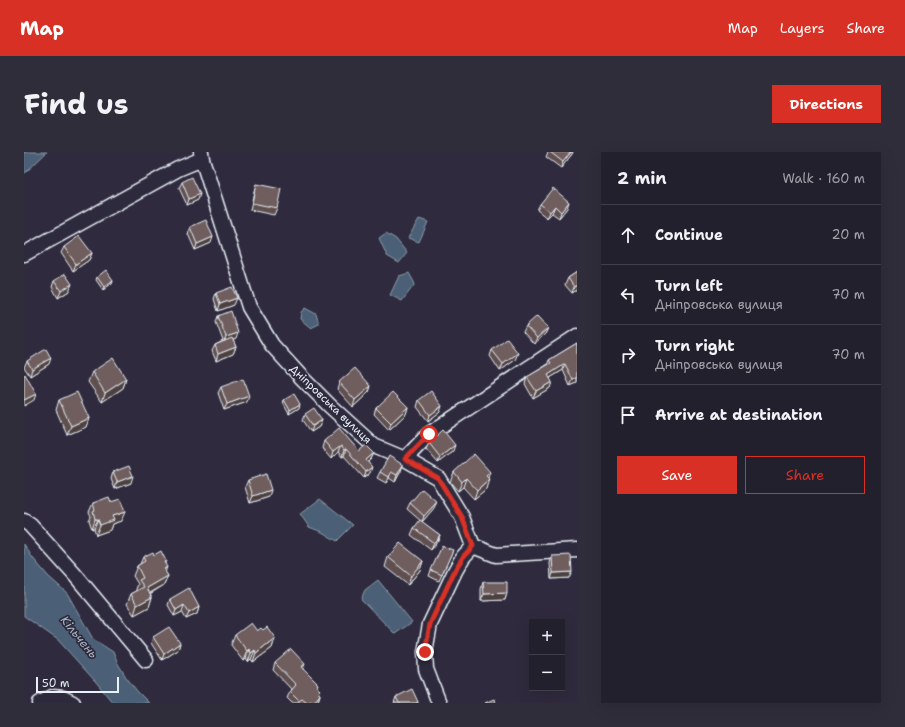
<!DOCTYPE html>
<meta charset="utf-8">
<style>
:root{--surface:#23202e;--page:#2f2d3a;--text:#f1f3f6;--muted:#a3a3aa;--line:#403e4a;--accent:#d93025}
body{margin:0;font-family:"Shantell Sans",sans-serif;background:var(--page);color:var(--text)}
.controls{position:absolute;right:12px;bottom:12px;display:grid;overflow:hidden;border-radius:0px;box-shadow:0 4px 16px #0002}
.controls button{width:36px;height:36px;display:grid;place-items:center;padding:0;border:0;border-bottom:1px solid var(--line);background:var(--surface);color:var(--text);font:20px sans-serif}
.scale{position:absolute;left:12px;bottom:10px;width:83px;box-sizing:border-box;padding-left:4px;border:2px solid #e8f1f8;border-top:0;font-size:11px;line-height:14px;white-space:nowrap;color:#e8f1f8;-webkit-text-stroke:3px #2f2a3d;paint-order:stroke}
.stop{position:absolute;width:12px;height:12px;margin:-9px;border:3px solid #d93025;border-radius:50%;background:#fff}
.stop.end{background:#d93025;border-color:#fff;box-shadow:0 1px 4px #0008}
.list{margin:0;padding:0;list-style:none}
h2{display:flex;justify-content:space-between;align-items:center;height:52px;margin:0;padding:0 16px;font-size:17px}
h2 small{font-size:13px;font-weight:400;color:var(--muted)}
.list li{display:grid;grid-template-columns:26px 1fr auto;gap:12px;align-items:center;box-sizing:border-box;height:60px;padding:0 16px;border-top:1px solid var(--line)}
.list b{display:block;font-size:15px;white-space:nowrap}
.list p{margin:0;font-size:13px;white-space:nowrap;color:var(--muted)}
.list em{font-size:13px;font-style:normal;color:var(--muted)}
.actions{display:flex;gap:8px;padding:12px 16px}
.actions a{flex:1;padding:9px 0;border:1px solid var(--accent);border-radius:0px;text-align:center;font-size:14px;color:var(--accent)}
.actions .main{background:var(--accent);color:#fff}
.icon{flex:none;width:22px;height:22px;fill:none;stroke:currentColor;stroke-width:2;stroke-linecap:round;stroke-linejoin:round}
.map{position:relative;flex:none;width:553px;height:551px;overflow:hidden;border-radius:0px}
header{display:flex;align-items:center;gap:24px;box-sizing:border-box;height:56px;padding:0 20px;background:var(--accent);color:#fff}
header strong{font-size:19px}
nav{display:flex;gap:22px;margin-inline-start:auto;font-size:14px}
.intro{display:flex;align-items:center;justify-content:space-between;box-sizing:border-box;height:96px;padding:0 24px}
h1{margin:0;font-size:28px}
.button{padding:10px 18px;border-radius:0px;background:var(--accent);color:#fff;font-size:14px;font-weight:700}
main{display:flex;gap:24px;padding:0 24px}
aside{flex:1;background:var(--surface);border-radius:0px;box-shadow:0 4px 16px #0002}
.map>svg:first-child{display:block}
</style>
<header>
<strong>Map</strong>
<nav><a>Map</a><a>Layers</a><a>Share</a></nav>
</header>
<div class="intro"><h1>Find us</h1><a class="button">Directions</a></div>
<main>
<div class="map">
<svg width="553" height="551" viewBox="0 0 553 551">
<rect width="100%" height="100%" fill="#2f2a3d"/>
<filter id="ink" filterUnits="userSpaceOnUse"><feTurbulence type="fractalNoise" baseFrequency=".025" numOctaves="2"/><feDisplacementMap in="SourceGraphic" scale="8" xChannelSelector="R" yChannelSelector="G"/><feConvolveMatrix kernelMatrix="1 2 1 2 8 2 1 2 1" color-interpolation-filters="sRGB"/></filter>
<g filter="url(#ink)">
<path fill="#4b6176" stroke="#8a9baa" d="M 0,0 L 23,0 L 0,22 Z
M 395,67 L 404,70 L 395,90 L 384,86 Z
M 362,81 L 372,87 L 383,101 L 375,111 L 363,104 L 355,86 Z
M 385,121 L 391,132 L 378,149 L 366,143 L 375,124 Z
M 281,156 L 292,162 L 295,172 L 287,176 L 276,167 L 277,160 Z
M 296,347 L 329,373 L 313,389 L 298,380 L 285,375 L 276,362 Z
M 0,392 L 8,405 L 24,424 L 43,441 L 69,487 L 89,500 L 93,510 L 102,525 L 113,539 L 125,551 L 89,551 L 72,530 L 34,488 L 0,464 Z
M 354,428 L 388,470 L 371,482 L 337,447 L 341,438 Z"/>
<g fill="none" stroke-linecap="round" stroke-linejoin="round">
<defs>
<path id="minor" d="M 177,0 L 178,7 L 225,155 L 248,193 L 278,226 L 306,254 L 350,294 L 381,307 L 414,326 L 438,365 L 449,394
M 0,102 L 154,17 L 178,7
M 381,307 L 405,282 L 553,184
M 0,369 L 6,373 L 51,423 L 122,508
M 449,394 L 472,403 L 553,398
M 16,551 L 28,545 L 39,546 L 49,551
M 415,551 L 402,517 L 401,500 L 406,472 L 431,419 L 439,405 L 449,394"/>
</defs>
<use href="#minor" stroke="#e8f1f8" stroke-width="17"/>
<use href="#minor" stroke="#2f2a3d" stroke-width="14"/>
</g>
<path fill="#605050" stroke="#e8f1f8" d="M 524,0 L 549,0 L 548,2 L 537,16 L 522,5 Z
M 158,30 L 174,48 L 163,53 L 155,36 Z
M 232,32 L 253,56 L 250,63 L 226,58 L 230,39 Z
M 516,52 L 543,56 L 535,66 L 528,61 L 523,66 L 513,58 Z
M 166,75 L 187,91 L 171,98 L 164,82 Z
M 40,95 L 68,101 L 65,108 L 49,119 L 37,101 Z
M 553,120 L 553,138 L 548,141 L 541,133 L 544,126 Z
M 73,125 L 89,128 L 88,131 L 79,138 L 72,128 Z
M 30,129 L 45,139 L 34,146 L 28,135 Z
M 192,141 L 210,153 L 194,159 L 190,147 Z
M 194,164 L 212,187 L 209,188 L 212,195 L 209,202 L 192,209 L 188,199 L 191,193 L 199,189 L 192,170 Z
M 502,174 L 524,176 L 521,182 L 510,192 L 499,180 Z
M 553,191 L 553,231 L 546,234 L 539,218 L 526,226 L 526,236 L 509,246 L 501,232 L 503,225 L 523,213 L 525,208 Z
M 468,198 L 491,208 L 476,219 L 466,204 Z
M 3,209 L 25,212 L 6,224 L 0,215 Z
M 68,220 L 102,227 L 99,236 L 78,250 L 64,230 Z
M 315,230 L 347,234 L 345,240 L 329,255 L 313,237 Z
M 197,235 L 223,250 L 200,258 L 194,241 Z
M 35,248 L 65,266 L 62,275 L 43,283 L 32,258 Z
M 260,248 L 275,256 L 265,262 L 259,251 Z
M 395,248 L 416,260 L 404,269 L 393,255 Z
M 384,255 L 382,262 L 365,278 L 350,262 L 352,256 Z
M 281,262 L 298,268 L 295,275 L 287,280 L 279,268 Z
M 300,289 L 335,299 L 350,301 L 347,307 L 344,310 L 346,321 L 340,326 L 320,304 L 318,305 L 314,300 L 307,307 L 298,296 Z
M 405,291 L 429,299 L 414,311 L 402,297 Z
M 377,319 L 371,330 L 365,326 L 362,331 L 353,326 L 356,320 Z
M 89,320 L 107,331 L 91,337 L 87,327 Z
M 430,320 L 464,326 L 462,337 L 450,347 L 439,335 L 434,339 L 426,330 Z
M 224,328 L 245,345 L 226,351 L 221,335 Z
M 87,350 L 97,369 L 88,372 L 86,378 L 72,383 L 70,376 L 68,377 L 65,368 L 67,364 L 65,360 L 69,351 Z
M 386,351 L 410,356 L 398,370 L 416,383 L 413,390 L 407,398 L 387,383 L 390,376 L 398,370 L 383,357 Z
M 429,398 L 415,429 L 405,424 L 407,418 Z
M 130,403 L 142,409 L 141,411 L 141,420 L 144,424 L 140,433 L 126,442 L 128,445 L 125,455 L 110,463 L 103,452 L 107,442 L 113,439 L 112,437 L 114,432 L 109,424 L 113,414 L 116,412 L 119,405 Z
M 528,404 L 548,420 L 545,426 L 527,427 L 526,411 Z
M 364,405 L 399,409 L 396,418 L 384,433 L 361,415 Z
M 459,430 L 483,441 L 481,448 L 457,449 L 457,437 Z
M 146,447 L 175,455 L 173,462 L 162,467 L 158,460 L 150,464 L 144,453 Z
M 239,478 L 251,486 L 248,496 L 229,510 L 227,507 L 224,510 L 222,507 L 219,509 L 207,493 L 211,483 Z
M 129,485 L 156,491 L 154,498 L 138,508 L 127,491 Z
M 251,511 L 281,512 L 279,517 L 294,532 L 293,534 L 295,541 L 296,543 L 294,549 L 293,551 L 268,551 L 263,546 L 266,540 L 268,538 L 249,518 Z
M 372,545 L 394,550 L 394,551 L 370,551 Z"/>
<path fill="#4e4141" stroke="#e8f1f8" d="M 547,0 L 549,0 L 548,2 L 537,16 L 539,10 Z
M 176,42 L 174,48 L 163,53 L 165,47 Z
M 545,50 L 543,56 L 535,66 L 537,60 Z
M 531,54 L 528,61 L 523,66 L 526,60 Z
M 189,85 L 187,91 L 171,98 L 173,92 Z
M 68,101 L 65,108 L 49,119 L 52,112 Z
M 89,128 L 88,131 L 79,138 L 80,135 Z
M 48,132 L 45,139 L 34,146 L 37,139 Z
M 553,133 L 553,138 L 548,141 L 550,135 Z
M 213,146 L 210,153 L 194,159 L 196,152 Z
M 524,176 L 521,182 L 510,192 L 513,186 Z
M 214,181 L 212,187 L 199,192 L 202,185 Z
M 212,195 L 209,202 L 192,209 L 194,202 Z
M 494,201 L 491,208 L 476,219 L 479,212 Z
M 27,206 L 25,212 L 6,224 L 8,217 Z
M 541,212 L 539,218 L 521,229 L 524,223 Z
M 553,226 L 553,231 L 546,234 L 549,228 Z
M 102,227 L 99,236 L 78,250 L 81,241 Z
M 528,230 L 526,236 L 509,246 L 512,239 Z
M 347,234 L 345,240 L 329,255 L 331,248 Z
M 12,242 L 10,248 L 0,254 L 0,248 Z
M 225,244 L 223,250 L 200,258 L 203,252 Z
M 276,252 L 275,256 L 265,262 L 266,258 Z
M 418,254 L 416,260 L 404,269 L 406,263 Z
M 384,255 L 382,262 L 365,278 L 367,271 Z
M 65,266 L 62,275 L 43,283 L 47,274 Z
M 298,268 L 295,275 L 287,280 L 289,274 Z
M 431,293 L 429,299 L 414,311 L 416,305 Z
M 317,294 L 314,300 L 307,307 L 309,300 Z
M 322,297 L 320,304 L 318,305 L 320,298 Z
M 350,301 L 347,307 L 340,314 L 342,308 Z
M 379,313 L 377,319 L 371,330 L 373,323 Z
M 348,315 L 346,321 L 340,326 L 342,320 Z
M 367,320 L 365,326 L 362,331 L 364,325 Z
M 466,320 L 463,329 L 462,324 Z
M 109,324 L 107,331 L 91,337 L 93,330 Z
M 442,326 L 439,335 L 434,339 L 438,330 Z
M 465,327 L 462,337 L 450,347 L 453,338 Z
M 247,338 L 245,345 L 226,351 L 229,344 Z
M 413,350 L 410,356 L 398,370 L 400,364 Z
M 101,360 L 97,369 L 88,372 L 86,378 L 72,383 L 76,373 L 88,364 Z
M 71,367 L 74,367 L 70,376 L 68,377 Z
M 416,383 L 413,390 L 407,398 L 410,391 Z
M 399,409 L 396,418 L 384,433 L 387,424 Z
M 143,415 L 140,424 L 140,417 Z
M 548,420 L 545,426 L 527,427 L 529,421 Z
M 144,424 L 140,433 L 119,445 L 123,436 Z
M 483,441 L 481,448 L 457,449 L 460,442 Z
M 128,445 L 125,455 L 110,463 L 113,453 Z
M 160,453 L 158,460 L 150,464 L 152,458 Z
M 175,455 L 173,462 L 162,467 L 165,461 Z
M 251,486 L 248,496 L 229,510 L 232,501 Z
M 156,491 L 154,498 L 138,508 L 140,502 Z
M 225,497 L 222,507 L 219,509 L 223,499 Z
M 231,498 L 227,507 L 224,510 L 227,501 Z
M 296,543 L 294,549 L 293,551 L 289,551 Z"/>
<path fill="#705d5d" stroke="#e8f1f8" d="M 526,0 L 547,0 L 539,10 Z
M 168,25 L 176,42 L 165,47 L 158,30 Z
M 232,32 L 257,37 L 253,56 L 228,51 Z
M 529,36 L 545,50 L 537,60 L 531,54 L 526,60 L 516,52 Z
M 182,68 L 189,85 L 173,92 L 166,75 Z
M 55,84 L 68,101 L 52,112 L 40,95 Z
M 82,118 L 89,128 L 80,135 L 73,125 Z
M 553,120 L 553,133 L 550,135 L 544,126 Z
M 41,122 L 48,132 L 37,139 L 30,129 Z
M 208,135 L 213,146 L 196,152 L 192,141 Z
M 207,159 L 214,181 L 202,185 L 194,164 Z
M 513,164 L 524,176 L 513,186 L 502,174 Z
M 208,186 L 212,195 L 194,202 L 191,193 Z
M 483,187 L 494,201 L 479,212 L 468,198 Z
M 553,191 L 553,226 L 549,228 L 541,212 L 524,223 L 528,230 L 512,239 L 503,225 L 527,211 L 525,208 Z
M 22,197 L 27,206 L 8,217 L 3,209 Z
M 89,206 L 102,227 L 81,241 L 68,220 Z
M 331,216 L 347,234 L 331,248 L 315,230 Z
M 1,222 L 12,242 L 0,248 L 0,223 Z
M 219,227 L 225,244 L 203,252 L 197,235 Z
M 407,239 L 418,254 L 406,263 L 395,248 Z
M 53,240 L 65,266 L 47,274 L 35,248 Z
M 369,240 L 384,255 L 367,271 L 352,256 Z
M 270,242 L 276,252 L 266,258 L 260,248 Z
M 290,256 L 298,268 L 289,274 L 281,262 Z
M 315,276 L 335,299 L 342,293 L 350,301 L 342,308 L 348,315 L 342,320 L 322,297 L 320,298 L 317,294 L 309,300 L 300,289 Z
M 419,278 L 431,293 L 416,305 L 405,291 Z
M 450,302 L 466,320 L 462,324 L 465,327 L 453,338 L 442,326 L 438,330 L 430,320 Z
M 365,304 L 379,313 L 373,323 L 367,320 L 364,325 L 356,320 Z
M 105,314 L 109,324 L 93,330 L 89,320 Z
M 242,322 L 247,338 L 229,344 L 224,328 Z
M 398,337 L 413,350 L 400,364 L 386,351 Z
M 85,345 L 87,350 L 96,347 L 101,360 L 88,364 L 90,368 L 76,373 L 74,367 L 71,367 L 69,359 L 71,358 L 69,351 Z
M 396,368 L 416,383 L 410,391 L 390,376 Z
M 376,391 L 399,409 L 387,424 L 364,405 Z
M 418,394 L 429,398 L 418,423 L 407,418 Z
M 137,399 L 142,409 L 140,410 L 143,415 L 140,417 L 144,424 L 123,436 L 128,445 L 113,453 L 107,442 L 120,435 L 115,428 L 119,426 L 113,414 L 121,409 L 119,405 L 129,400 L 130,403 Z
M 547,403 L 548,420 L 529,421 L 528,404 Z
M 459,430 L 483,430 L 483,441 L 460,442 Z
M 165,436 L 175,455 L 165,461 L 160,453 L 152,458 L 146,447 Z
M 227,471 L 233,479 L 237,476 L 239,478 L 243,475 L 251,486 L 232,501 L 231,498 L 227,501 L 225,497 L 223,499 L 211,483 Z
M 145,475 L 156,491 L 140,502 L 129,485 Z
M 267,497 L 281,512 L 277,515 L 294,532 L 292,534 L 296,538 L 294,540 L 296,543 L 289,551 L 286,549 L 284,551 L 283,551 L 278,547 L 275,549 L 266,540 L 272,533 L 251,511 Z
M 388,537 L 394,550 L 392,551 L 375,551 L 372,545 Z
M 470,547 L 472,551 L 461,551 Z"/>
</g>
<g fill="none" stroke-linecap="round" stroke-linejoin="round" filter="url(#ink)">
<path stroke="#d93025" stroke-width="5" d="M 401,500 L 406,472 L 431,418 L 439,405 L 449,394 L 438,365 L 414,326 L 381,307 L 405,282"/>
</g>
<g text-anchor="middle" stroke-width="3.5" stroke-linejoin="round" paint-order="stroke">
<g font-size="11" fill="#e8f1f8" stroke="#2f2a3d">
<text transform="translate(307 252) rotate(44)" y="4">Дніпровська вулиця</text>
</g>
<g font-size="12" font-style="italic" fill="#a9b7c4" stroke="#2f2a3d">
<text transform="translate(55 485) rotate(51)" y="4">Кільчень</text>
</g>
</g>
</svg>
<div class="controls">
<button>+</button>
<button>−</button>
</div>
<div class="scale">50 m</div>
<div class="stop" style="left:405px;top:282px"></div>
<div class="stop end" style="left:401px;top:500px"></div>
</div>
<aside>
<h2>2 min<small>Walk · 160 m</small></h2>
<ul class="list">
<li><svg class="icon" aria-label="ahead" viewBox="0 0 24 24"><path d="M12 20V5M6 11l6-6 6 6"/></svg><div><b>Continue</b></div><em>20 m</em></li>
<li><svg class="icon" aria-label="left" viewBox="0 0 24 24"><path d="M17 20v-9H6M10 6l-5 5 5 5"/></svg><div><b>Turn left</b><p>Дніпровська вулиця</p></div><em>70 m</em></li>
<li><svg class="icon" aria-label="right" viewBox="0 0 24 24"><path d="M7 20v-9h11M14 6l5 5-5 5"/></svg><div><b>Turn right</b><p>Дніпровська вулиця</p></div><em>70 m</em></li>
<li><svg class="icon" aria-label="arrive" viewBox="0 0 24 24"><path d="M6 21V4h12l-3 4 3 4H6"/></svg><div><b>Arrive at destination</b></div></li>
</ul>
<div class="actions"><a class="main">Save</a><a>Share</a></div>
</aside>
</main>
